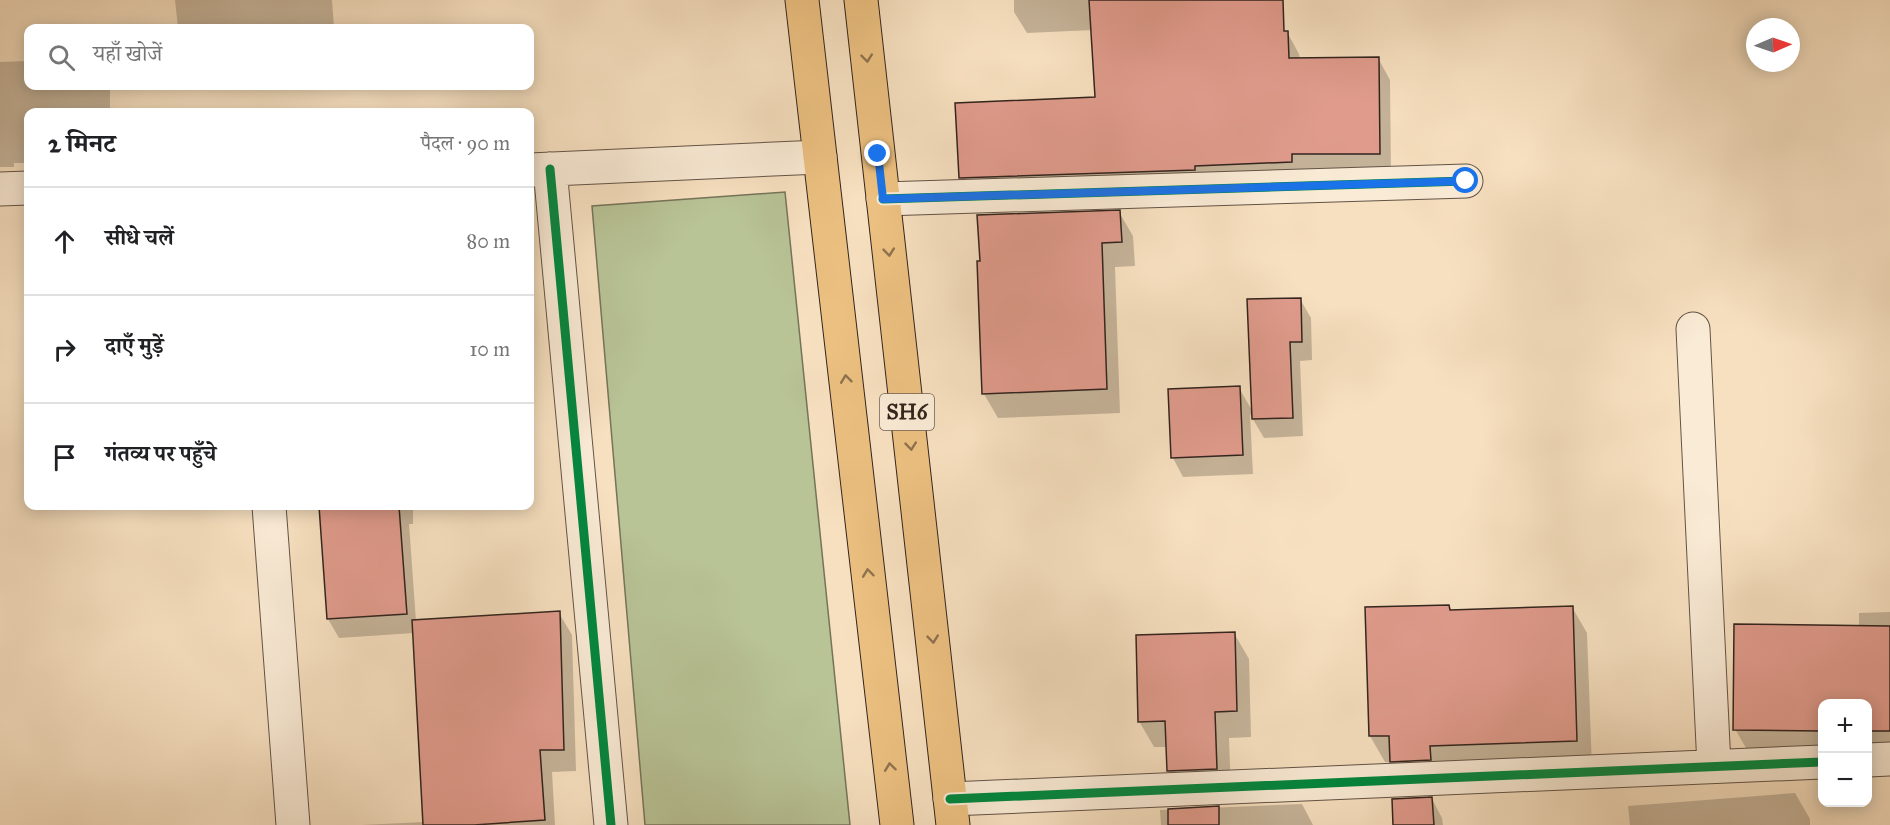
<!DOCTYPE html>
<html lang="hi">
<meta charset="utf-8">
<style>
:root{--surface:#fff;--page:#f2f2f2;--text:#202124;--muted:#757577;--line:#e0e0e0}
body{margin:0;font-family:"IM FELL Great Primer","Noto Serif Devanagari",serif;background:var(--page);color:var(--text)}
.controls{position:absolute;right:18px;bottom:18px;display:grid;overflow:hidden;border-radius:12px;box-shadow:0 3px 15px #0003}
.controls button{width:54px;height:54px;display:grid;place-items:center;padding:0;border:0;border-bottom:2px solid var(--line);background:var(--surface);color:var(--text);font:30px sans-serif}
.compass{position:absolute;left:1746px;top:18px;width:54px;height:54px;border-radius:50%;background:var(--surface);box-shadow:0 3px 15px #0003;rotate:88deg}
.stop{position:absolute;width:18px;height:18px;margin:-14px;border:4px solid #1a73e8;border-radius:50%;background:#fff}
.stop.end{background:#1a73e8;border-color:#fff;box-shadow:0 2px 6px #0008}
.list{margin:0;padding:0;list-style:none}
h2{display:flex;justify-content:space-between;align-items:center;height:78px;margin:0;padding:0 24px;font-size:26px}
h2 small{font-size:20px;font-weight:400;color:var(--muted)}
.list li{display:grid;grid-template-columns:39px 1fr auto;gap:18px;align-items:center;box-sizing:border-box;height:108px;padding:0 24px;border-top:2px solid var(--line)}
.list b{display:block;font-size:22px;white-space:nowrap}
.list em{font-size:20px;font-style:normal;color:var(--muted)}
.icon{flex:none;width:33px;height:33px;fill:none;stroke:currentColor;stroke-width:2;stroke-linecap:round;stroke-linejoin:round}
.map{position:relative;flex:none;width:1890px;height:825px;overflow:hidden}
.search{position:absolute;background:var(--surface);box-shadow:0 3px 15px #0003;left:24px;top:24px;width:510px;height:66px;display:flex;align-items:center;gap:15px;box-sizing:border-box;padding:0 21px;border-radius:12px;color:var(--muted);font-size:22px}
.panel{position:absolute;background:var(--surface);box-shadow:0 3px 15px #0003;left:24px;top:108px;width:510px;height:402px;border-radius:12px}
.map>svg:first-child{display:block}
</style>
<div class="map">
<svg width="1890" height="825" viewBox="0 0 1890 825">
<rect width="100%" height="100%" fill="#f7e0c0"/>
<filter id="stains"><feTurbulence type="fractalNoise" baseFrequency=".00333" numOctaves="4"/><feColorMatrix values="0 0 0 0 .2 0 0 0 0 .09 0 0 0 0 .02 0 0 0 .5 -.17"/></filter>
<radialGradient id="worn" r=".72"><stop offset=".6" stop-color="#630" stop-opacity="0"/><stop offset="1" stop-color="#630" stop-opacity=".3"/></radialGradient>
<path fill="#b8c396" stroke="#75745a" stroke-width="1.5" d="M 785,192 L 850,825 L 645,825 L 592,206 Z"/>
<path fill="#0003" d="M 175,0 L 332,0 L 334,28 L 178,28 Z
M 1014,0 L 1209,0 L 1211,35 L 1287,32 L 1299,54 L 1300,59 L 1378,58 L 1390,80 L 1391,175 L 973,199 L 960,177 L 1096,98 L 1093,30 L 1027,33 L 1014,12 Z
M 28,61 L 28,86 L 110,86 L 110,112 L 28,112 L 28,163 L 14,163 L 14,167 L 0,167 L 0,62 Z
M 1119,212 L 1133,236 L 1135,266 L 1115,267 L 1120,413 L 998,418 L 984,394 L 979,263 Z
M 1300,299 L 1311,318 L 1312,360 L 1300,361 L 1303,436 L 1264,438 L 1250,414 L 1253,474 L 1183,477 L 1173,458 L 1239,388 L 1253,412 Z
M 318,506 L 413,506 L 413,524 L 409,524 L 416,621 L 559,613 L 572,635 L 576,771 L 552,772 L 555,825 L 361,825 L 425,822 L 414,633 L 339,638 L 328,619 L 321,515 Z
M 1449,606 L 1452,612 L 1572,607 L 1587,633 L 1592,767 L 1407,787 L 1392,762 L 1385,762 L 1370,736 Z
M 1890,612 L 1890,750 L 1868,749 L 1868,704 L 1822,704 L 1822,749 L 1746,748 L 1735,729 L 1859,627 L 1859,613 Z
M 1234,633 L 1249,659 L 1251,737 L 1229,738 L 1231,795 L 1183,797 L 1168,771 L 1167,747 L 1154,747 L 1139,721 Z
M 1795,793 L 1810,819 L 1810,825 L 1630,825 L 1628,806 Z
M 1432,799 L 1442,818 L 1443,825 L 1394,825 Z
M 1302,804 L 1313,825 L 1161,825 L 1160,810 Z"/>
<path fill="#e09b8c" stroke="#32241e" stroke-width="1.5" d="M 1089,0 L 1283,0 L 1284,31 L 1288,31 L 1289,58 L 1379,57 L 1380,154 L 1292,154 L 1292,162 L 1195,166 L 1195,170 L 959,178 L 955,103 L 1095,97 Z
M 1120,210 L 1122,242 L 1102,243 L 1107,389 L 982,394 L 977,261 L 980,261 L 977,215 Z
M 1301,298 L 1302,342 L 1290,342 L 1293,418 L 1252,419 L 1247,299 Z
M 1240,386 L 1243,455 L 1171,458 L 1168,389 Z
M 319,506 L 399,506 L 407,614 L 327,619 Z
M 1449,605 L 1450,610 L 1573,606 L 1577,741 L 1430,746 L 1431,760 L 1390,762 L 1389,736 L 1369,736 L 1365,607 Z
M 560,611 L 564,750 L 540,750 L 545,820 L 474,825 L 423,825 L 412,620 Z
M 1734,624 L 1890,626 L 1890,731 L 1868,731 L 1868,704 L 1822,704 L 1822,731 L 1733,730 Z
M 1235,632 L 1237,711 L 1215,712 L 1217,769 L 1167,771 L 1165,721 L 1138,722 L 1136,635 Z
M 1432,797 L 1434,825 L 1393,825 L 1392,799 Z
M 1219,806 L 1219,825 L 1168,825 L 1168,809 Z"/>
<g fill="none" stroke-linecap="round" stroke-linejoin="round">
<defs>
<path id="minor" d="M 550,169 L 611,825
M 530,170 L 820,157
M 0,189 L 28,188
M 883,199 L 1466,181
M 1693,329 L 1714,766
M 269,506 L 293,825
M 1868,760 L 1890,759
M 950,799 L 1822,762"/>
<path id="primary" d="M 802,0 L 897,825
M 861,0 L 953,825"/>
</defs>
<use href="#minor" stroke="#635346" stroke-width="35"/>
<use href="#primary" stroke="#32241e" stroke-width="35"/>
<use href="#minor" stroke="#faebd6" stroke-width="33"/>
<use href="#primary" stroke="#ecc080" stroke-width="33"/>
<defs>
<path id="cycleway" d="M 550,169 L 611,825
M 883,199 L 1466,181
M 950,799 L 1822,762"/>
</defs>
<use href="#cycleway" stroke="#faebd6" stroke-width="13"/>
<use href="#cycleway" stroke="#00873e" stroke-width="9"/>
</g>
<defs><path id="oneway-chevron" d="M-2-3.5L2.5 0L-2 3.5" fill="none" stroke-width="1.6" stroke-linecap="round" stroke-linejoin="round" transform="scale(1.5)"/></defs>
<g stroke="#8f724f">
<use href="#oneway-chevron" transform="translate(867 58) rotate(84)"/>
<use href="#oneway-chevron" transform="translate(889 252) rotate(84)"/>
<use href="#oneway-chevron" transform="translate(846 379) rotate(-97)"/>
<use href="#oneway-chevron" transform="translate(911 446) rotate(84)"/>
<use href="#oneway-chevron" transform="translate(868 573) rotate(-97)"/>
<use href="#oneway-chevron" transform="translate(933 639) rotate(84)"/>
<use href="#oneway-chevron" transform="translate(890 767) rotate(-97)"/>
</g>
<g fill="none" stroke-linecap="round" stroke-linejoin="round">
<path stroke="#1a73e8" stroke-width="8" d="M 878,154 L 883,199 L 1466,181"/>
</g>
<g text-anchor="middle" stroke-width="4.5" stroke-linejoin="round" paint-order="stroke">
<rect fill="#faebd6" stroke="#6e6055" stroke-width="1.5" x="880" y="394" width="54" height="36" rx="4.5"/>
<g font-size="21" font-weight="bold" fill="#32241e">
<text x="907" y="419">SH6</text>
</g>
</g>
<rect width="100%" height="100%" filter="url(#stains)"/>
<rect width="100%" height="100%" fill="url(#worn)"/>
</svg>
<div class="controls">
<button>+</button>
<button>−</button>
</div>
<svg class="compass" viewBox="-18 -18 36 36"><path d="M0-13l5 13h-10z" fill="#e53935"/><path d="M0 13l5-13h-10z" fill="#757577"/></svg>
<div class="stop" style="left:1466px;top:181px"></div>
<div class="stop end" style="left:878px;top:154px"></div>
<div class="search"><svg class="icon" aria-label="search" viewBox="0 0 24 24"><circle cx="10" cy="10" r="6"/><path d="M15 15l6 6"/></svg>यहाँ खोजें</div>
<section class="panel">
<h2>2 मिनट<small>पैदल · 90 m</small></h2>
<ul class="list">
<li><svg class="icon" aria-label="ahead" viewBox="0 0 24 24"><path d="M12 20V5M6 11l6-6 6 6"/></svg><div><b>सीधे चलें</b></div><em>80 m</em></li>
<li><svg class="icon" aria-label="right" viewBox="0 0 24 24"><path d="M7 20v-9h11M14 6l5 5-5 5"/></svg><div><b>दाएँ मुड़ें</b></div><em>10 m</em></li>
<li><svg class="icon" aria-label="arrive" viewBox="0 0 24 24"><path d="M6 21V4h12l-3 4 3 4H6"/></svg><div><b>गंतव्य पर पहुँचे</b></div></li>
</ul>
</section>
</div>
